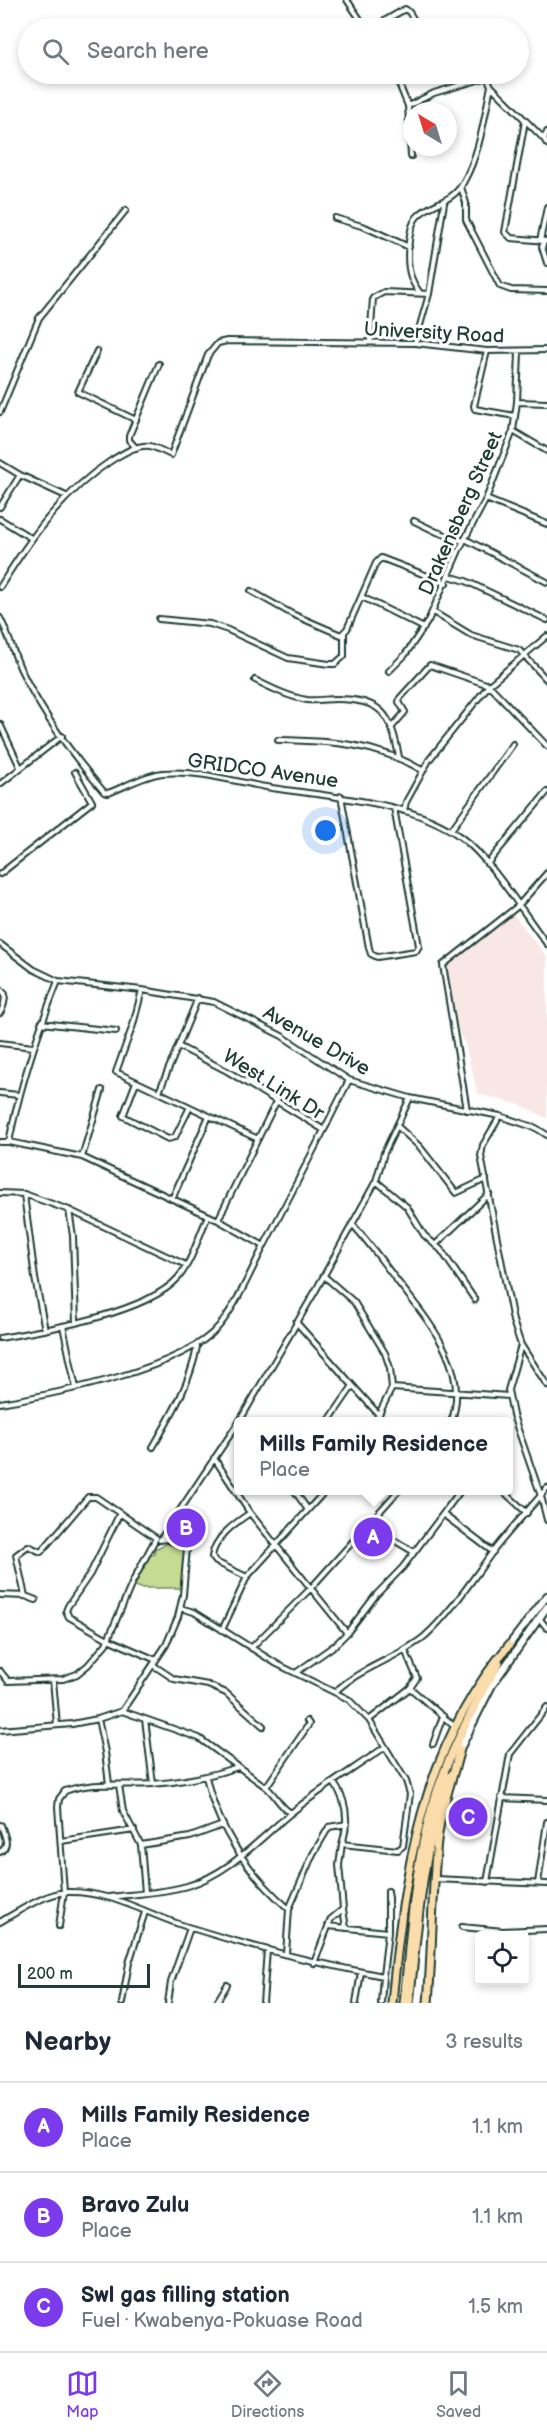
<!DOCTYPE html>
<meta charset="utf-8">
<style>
:root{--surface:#fff;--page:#f2f2f3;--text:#1f2937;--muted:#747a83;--line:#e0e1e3;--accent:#7c3aed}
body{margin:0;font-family:"Balsamiq Sans",sans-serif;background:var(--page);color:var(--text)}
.controls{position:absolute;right:18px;bottom:18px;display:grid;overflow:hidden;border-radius:6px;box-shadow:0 3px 9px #0003}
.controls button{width:54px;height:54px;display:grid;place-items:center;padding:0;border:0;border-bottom:2px solid var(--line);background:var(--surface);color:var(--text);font:30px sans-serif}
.compass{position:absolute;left:403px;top:102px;width:54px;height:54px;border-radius:50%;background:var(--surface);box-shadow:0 3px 9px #0003;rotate:322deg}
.scale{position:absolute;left:18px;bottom:15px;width:132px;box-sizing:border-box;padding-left:6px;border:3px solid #1f3d34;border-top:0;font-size:16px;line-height:21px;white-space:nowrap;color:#1f3d34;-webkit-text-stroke:4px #fff;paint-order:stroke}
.you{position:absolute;left:326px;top:831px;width:21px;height:21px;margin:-15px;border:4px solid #fff;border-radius:50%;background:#1a73e8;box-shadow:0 0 0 9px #1a73e833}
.badge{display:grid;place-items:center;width:39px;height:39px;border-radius:50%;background:var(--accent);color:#fff;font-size:20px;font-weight:700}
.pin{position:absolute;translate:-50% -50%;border:3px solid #fff;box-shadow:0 2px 6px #0006}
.popup{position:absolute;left:234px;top:1417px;width:279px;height:78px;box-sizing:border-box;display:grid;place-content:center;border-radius:6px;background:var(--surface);filter:drop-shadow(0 2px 4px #0005);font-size:20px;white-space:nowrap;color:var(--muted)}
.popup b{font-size:22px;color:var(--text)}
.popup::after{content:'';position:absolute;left:50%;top:100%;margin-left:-12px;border:12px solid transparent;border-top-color:var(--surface)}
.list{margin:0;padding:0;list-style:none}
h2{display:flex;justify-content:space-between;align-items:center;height:78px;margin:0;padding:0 24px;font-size:26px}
h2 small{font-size:20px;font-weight:400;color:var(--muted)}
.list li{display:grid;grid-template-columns:39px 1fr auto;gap:18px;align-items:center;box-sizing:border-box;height:90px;padding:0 24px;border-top:2px solid var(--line)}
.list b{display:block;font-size:22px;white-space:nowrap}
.list p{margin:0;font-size:20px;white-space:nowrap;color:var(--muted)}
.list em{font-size:20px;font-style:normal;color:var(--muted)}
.icon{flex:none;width:33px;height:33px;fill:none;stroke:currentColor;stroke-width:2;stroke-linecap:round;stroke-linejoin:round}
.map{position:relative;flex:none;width:547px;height:2003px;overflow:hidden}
.search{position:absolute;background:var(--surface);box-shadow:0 3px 9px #0003;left:18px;right:18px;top:18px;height:66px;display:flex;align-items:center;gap:15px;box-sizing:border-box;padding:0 21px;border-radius:33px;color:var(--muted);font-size:22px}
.sheet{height:348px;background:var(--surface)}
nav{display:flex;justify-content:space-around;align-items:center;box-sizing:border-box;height:84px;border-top:2px solid var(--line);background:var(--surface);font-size:16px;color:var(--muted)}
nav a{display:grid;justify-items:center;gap:3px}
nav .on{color:var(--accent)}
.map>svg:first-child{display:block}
</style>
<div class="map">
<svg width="547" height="2003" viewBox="0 0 547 2003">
<rect width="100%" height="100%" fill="#fff"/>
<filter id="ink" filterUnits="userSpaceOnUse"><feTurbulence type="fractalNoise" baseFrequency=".0167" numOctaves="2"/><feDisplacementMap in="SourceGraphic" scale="12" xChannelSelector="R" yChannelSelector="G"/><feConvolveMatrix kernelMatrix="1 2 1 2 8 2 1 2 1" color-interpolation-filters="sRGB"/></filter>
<g filter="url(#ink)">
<path fill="#f9e7e6" d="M 513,914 L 547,957 L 547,1118 L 521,1105 L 478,1094 L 464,1041 L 460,1036 L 445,965 Z"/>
<path fill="#c5db91" stroke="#728c62" stroke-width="1.5" d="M 171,1542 L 186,1549 L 181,1588 L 141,1588 L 135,1586 L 148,1556 L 155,1554 L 154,1549 Z"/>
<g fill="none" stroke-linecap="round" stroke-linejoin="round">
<defs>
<path id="minor" d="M 347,0 L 366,28
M 372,28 L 405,9 L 409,12 L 419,28
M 395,74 L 408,106 L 411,156
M 486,74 L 491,86
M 408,106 L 434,93 L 488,77
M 525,121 L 505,232 L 511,238 L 547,241
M 547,132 L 544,139 L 547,144
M 461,187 L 466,203 L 466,220 L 500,286 L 511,290 L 547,291
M 335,218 L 365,227 L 409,247
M 540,241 L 547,207
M 544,242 L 542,247 L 547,263
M 420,293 C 416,288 413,283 411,277 C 406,263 407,225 419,215 C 432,202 452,203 463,183 C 480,153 484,119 491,86 L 544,139
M 370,342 L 373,298 L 384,292 L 429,294
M 415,343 L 429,294 L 444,203
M 97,351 L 78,392 L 136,420
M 487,351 L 474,406 L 475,409 L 515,416
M 517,402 L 547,403
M 0,412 L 39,318 L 126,210
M 513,431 L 547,451
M 136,448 L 129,440 L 129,436 L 159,364
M 0,463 L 20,475 L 66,496
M 486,499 L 547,524
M 0,507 L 20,475
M 0,519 L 31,538
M 414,521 L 437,532 L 463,541
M 465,539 L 547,582
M 449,576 L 466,581 L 547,620
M 0,587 C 30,538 63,492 112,460 C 122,454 137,444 150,446 C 157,448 165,452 171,455 L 208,355 L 218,343 L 227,341 L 415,343 L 487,351 L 547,350
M 251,591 L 292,614 L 341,635 L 347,629 L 376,563 L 381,558 L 446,583
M 362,597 L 424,628
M 433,612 L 471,635 L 519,650 L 547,680
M 0,618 C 9,635 13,653 21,670 C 42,713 73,756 104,792 L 108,793 C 125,787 144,775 163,773 C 198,770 232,781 266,787 C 326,797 412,800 462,838 C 491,860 524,914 547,944
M 159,619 L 210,624 L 228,630 L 288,658 L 329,664 L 335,664 L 344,656 L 344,633
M 389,671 L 405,655 L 428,621 L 460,548 L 486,499 L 513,431 L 517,402 L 519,352
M 255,680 C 271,688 289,697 307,700 C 317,701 327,699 336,699 C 382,699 391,714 399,757
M 0,724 L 20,767
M 392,727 L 405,712 L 399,702 L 400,698 L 430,665 L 489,685 L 547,746
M 278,740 C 332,741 375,743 422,770
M 0,784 L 62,736
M 341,796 L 369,948 L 371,954 L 377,957 L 416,951 L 419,946 L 394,808
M 404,811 L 406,802 L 429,760 L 489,685 L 547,636
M 451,830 L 513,744
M 487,864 L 547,792
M 0,874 L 92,802 L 75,772
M 0,944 L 33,969 L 58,981 L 142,990 L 214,1002 L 282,1036 L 349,1080 L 410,1098 L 500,1116 L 536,1128 L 547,1135
M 0,989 L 5,994 C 5,1002 4,1007 0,1013
M 142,990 L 133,1025 L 116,1072 L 258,1139
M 41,1023 L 116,1031
M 0,1043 L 33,1047
M 136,1082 L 123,1116 L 168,1139 L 175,1137 L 190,1107
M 159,1092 L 198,998
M 0,1093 L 18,1095
M 467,1110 L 443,965 L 518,906 L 547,873
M 500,1116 L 483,1145 L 481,1156 L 513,1321 L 521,1345 L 547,1385
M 397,1126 L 420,1147 L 456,1193 L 486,1179
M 324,1130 L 349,1080
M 0,1142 L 9,1142 L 82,1157 L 218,1220 L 264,1246 L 324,1130 L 227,1071 L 178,1046
M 9,1142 C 20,1086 37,1034 58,981
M 82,1157 L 102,1090
M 376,1181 L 407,1207 L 424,1235 L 441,1250 L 475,1300
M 0,1193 L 24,1194 L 69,1210 L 186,1265
M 24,1195 L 35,1278 L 45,1330
M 172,1199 L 209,1116
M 69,1210 L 73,1236 L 76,1323
M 218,1220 L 277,1100
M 352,1224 C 368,1241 381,1260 395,1278 C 425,1317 472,1368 451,1422
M 435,1245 L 489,1194
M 324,1276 L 354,1302 L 385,1353 L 390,1368 L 392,1388 L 375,1422
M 296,1322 L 379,1415
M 63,1326 L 76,1388
M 0,1338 C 46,1330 147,1313 178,1278 C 192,1262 199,1235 208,1216
M 521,1345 L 508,1390 L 513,1415 L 541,1496 L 547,1520
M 392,1388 L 509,1396
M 0,1403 C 55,1394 184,1369 219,1326 C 238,1303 250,1272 264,1246
M 239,1422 L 316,1290 L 376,1181 L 384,1153 L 410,1098
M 328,1422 L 352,1387
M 153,1447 C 172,1414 190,1384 197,1347
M 214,1458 L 250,1513 L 347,1633
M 294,1490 L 308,1510
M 502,1490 L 527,1513
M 120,1513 L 90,1574 L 68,1606 L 66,1611 L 69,1617 L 108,1639 L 156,1660
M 444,1515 L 493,1552
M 367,1524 L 414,1552
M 247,1577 L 216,1562 L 212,1557 C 214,1538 235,1523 250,1513
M 0,1595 L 25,1596 L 36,1600
M 25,1596 L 16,1555 L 28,1546 L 41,1552 L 88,1497 L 96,1497 L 156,1538
M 180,1608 L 194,1612 L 277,1664 L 348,1699 L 369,1720 L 406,1781 L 410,1794 L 403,1846 L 398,1850 L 342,1844 C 349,1822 348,1802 334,1783
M 539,1618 L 547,1628
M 222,1630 L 247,1577 L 326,1490
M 251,1648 L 311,1588 L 399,1490
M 405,1650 L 417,1678 L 410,1688
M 153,1665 L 174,1679 L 208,1685 L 226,1693 L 263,1726
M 0,1671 L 8,1681 L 63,1679 L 77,1674 L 88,1665 L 106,1644 L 133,1581 L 156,1538
M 297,1672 L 335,1645 L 347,1633 L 376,1595 L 403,1567 L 461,1490
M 53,1680 L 57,1725
M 336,1691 C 363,1666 399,1658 425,1636 C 451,1612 470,1583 491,1554 C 508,1531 529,1510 547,1488
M 122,1711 L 199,1738 L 266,1787 C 276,1795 279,1806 291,1813
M 98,1719 L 105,1752 L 109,1784
M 145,1719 L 153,1784
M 369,1720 L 410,1688 L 454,1726
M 0,1730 L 72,1724 L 98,1719 L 122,1711 L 166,1645 L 178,1617 L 183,1595 L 187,1548 L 166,1539 L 160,1540 L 238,1423
M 433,1744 L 443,1716
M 206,1777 C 218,1830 248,1873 289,1909
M 119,1785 L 123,1811 L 141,1845 L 145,1893
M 266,1787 L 309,1724 L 307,1721
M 501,1798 L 547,1800
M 61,1841 L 134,1830
M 141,1845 L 190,1837 L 223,1825
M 0,1852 C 11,1846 4,1835 1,1825
M 435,1879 L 547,1884
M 487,1882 L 510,1754 L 547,1707
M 538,1883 L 547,1822
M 109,1897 C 135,1894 162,1893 187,1886 C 229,1874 258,1840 291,1813 C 320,1789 354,1769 385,1747
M 343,1909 L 346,1928
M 0,1922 C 19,1911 44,1894 66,1892 C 110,1890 148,1915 188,1927 C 252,1947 318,1964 383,1976 L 388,1932 L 388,1891
M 59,1926 L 64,1892 L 58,1807 L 59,1799 L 65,1791 C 93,1781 124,1786 152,1784 C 182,1782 211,1776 238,1767
M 328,1926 L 388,1932
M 462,1927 L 503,1931 L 547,1929
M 286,1954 L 289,1909 L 313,1854 L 329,1827 L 347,1824
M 314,1963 L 331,1919 L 343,1909 L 339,1865 L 342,1844
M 122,2003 L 129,1963 L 145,1912
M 168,2003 L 171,1982 L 190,1928
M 216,2003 L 227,1985
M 263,2003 L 267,1950
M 356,2003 L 361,1972
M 381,2003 L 383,1976"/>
<path id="secondary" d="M 509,1645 L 547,1596
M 460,1749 L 492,1685 L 547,1607"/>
<path id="primary" d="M 404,2003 C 409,1952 412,1899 422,1848 C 435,1781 464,1721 499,1663
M 409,2003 C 418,1927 421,1848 450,1776"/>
<path id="trunk" d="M 392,2003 C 404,1872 421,1749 509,1645
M 428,2003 C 432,1953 432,1902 436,1852 C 438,1817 451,1783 460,1749"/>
</defs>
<use href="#minor" stroke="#1f3d34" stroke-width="8"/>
<use href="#secondary" stroke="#1f3d34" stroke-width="10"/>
<use href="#primary" stroke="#1f3d34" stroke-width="11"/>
<use href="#trunk" stroke="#1f3d34" stroke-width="11"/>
<use href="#minor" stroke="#fff" stroke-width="4"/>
<use href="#secondary" stroke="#fff" stroke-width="6"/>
<use href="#primary" stroke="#fbddab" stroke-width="7"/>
<use href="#trunk" stroke="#fbddab" stroke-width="7"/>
</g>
</g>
<g text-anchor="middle" stroke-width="6" stroke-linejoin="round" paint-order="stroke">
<g font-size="20" fill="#1f3d34" stroke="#fff">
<text transform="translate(434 332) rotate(3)" y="7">University Road</text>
<text transform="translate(460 513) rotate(-66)" y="7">Drakensberg Street</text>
<text transform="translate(263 770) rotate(8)" y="7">GRIDCO Avenue</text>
<text transform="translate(317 1040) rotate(30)" y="7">Avenue Drive</text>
<text transform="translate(274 1084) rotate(32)" y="7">West Link Dr</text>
</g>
</g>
</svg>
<div class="controls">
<button><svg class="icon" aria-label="locate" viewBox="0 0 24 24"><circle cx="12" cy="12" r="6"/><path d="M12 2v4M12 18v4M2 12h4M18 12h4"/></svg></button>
</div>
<svg class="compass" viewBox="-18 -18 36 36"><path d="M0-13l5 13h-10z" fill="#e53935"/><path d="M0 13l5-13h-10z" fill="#747a83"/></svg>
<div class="scale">200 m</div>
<div class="you"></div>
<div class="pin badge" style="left:373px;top:1537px">A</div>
<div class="popup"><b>Mills Family Residence</b>Place</div>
<div class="pin badge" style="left:186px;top:1528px">B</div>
<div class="pin badge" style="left:468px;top:1817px">C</div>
<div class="search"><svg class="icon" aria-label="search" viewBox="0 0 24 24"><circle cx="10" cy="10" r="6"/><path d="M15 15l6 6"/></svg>Search here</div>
</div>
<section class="sheet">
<h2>Nearby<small>3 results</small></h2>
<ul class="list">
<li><span class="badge">A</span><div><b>Mills Family Residence</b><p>Place</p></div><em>1.1 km</em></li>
<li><span class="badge">B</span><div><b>Bravo Zulu</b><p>Place</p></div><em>1.1 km</em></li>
<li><span class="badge">C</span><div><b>Swl gas filling station</b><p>Fuel · Kwabenya-Pokuase Road</p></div><em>1.5 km</em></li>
</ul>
</section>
<nav>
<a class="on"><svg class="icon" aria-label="map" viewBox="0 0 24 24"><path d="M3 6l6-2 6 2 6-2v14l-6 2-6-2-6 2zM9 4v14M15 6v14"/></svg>Map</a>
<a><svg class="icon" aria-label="directions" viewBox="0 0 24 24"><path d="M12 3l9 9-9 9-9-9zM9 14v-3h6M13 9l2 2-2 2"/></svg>Directions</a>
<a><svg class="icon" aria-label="saved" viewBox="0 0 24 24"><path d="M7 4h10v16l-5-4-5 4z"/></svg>Saved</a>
</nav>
